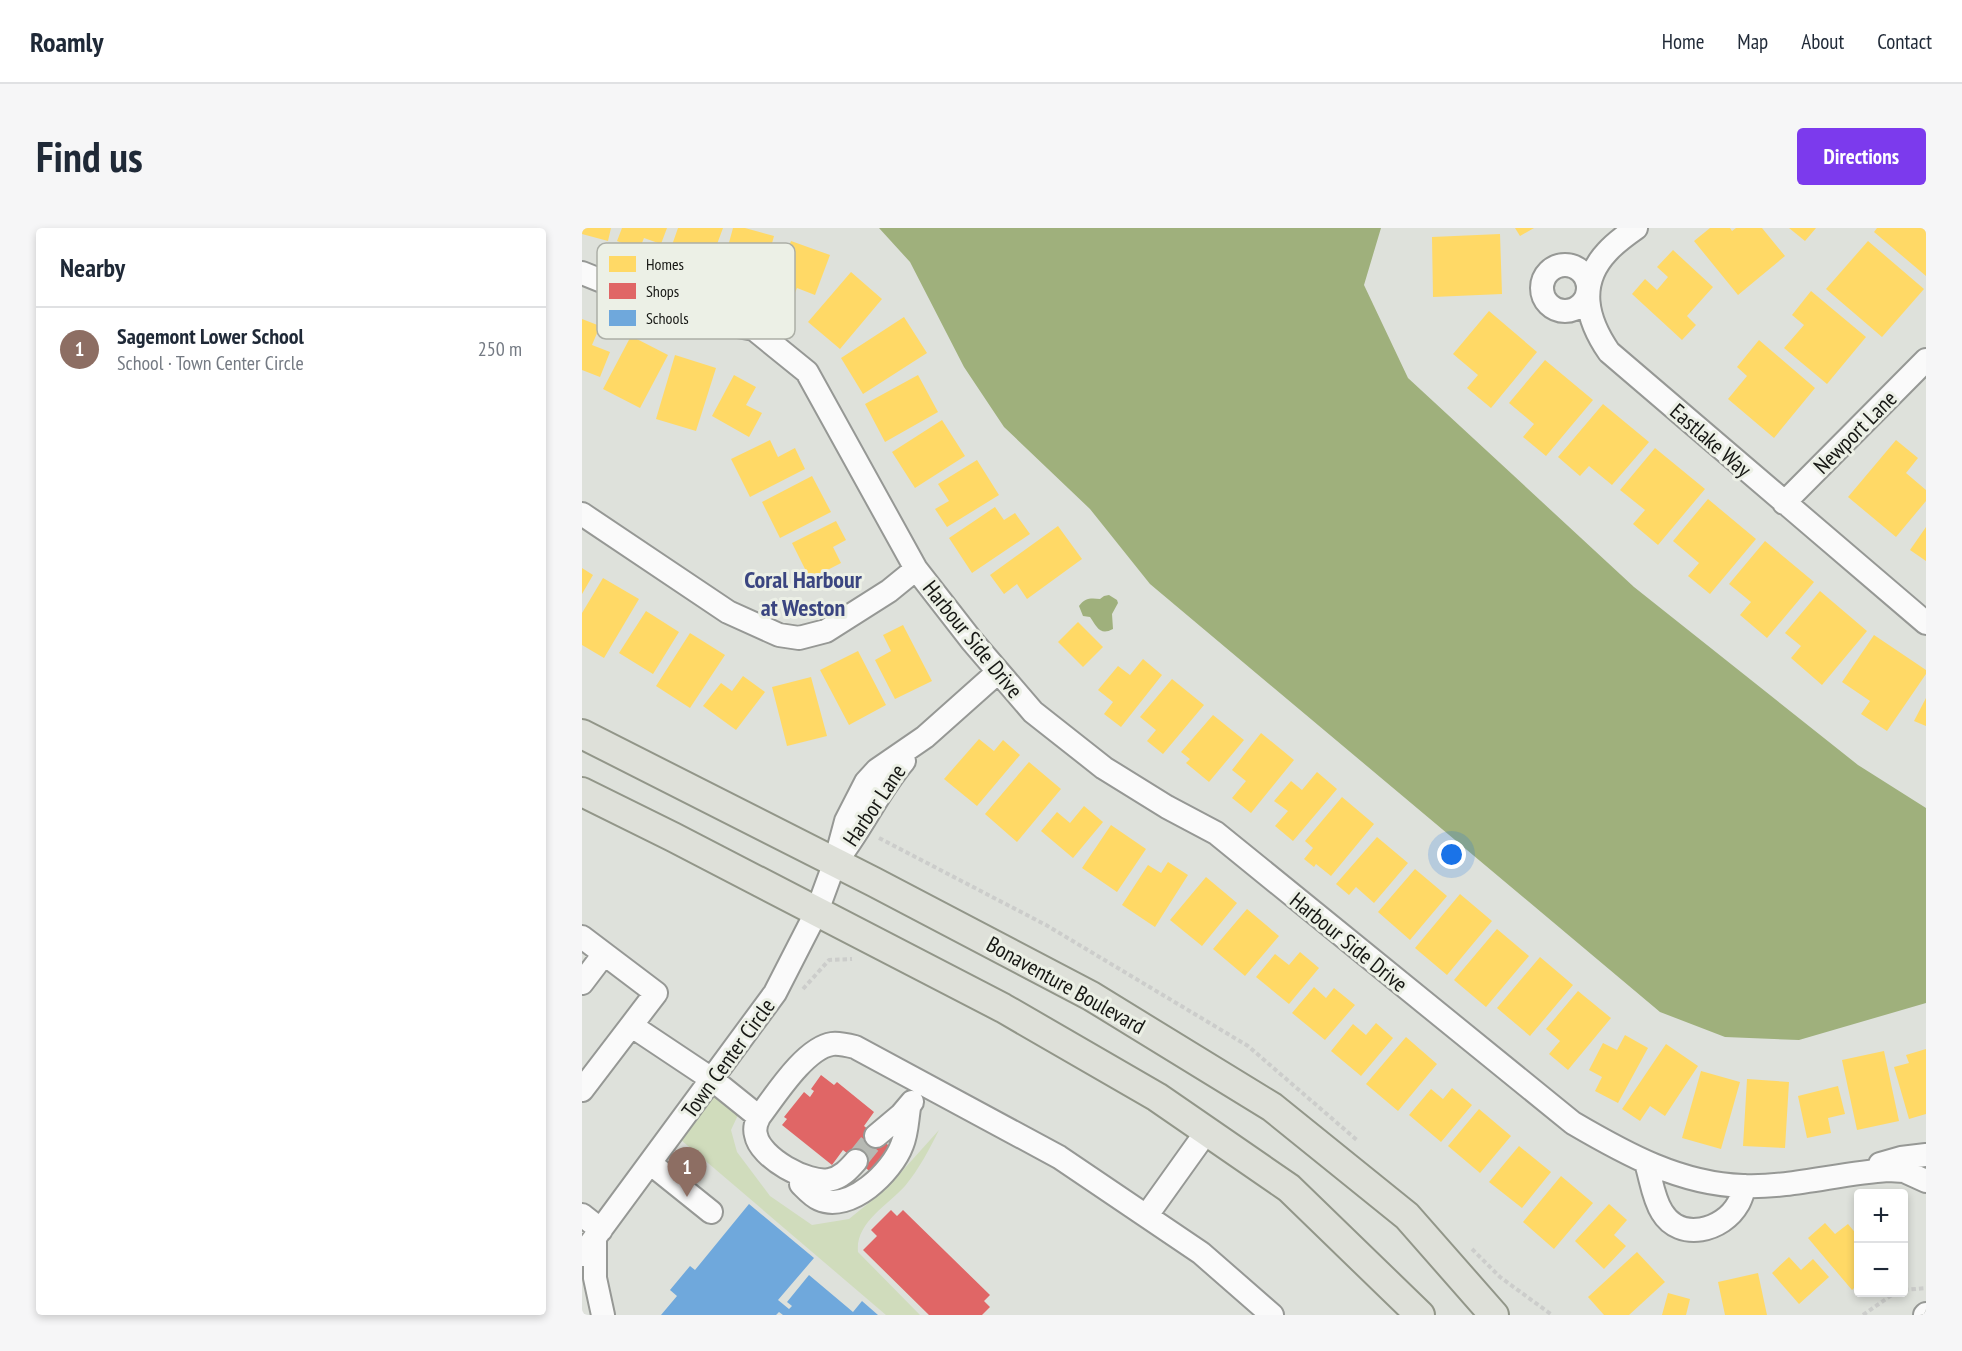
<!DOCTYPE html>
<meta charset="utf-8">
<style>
:root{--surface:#fff;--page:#f6f6f7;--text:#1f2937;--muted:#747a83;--line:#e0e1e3;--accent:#7c3aed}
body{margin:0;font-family:"PT Sans Narrow",sans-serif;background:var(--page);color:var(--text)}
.controls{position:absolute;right:18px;bottom:18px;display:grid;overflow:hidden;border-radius:6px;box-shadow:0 3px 9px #0003}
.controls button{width:54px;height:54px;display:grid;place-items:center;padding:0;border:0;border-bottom:2px solid var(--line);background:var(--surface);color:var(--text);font:30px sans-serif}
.you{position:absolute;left:870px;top:627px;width:21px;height:21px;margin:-15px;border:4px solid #fff;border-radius:50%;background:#1a73e8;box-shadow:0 0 0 9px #1a73e833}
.badge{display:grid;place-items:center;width:39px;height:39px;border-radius:50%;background:var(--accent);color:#fff;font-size:20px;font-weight:700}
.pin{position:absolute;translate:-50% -50px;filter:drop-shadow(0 2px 3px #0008)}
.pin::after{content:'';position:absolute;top:32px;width:21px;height:18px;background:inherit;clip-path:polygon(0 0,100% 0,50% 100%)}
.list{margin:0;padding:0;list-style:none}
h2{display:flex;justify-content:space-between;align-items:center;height:78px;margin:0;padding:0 24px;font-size:26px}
h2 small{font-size:20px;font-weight:400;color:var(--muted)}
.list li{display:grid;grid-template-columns:39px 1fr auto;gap:18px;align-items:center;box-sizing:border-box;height:84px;padding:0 24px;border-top:2px solid var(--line)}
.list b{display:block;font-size:22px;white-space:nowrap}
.list p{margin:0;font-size:20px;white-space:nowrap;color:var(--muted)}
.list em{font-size:20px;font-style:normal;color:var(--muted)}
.map{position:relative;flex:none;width:1344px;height:1087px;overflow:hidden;border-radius:6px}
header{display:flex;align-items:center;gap:36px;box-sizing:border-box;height:84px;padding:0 30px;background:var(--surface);border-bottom:2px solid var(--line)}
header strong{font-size:28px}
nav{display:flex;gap:33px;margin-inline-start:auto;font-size:21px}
.intro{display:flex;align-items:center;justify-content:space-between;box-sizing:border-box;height:144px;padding:0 36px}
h1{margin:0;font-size:42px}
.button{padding:15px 27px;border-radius:6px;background:var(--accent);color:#fff;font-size:21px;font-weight:700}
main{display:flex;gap:36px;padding:0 36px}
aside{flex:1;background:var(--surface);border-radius:6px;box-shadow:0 3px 9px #0003}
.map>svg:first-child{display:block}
</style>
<header>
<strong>Roamly</strong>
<nav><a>Home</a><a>Map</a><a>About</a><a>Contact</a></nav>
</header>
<div class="intro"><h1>Find us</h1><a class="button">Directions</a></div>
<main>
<aside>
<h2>Nearby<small></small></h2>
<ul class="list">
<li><span class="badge" style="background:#8d6e63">1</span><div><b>Sagemont Lower School</b><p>School · Town Center Circle</p></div><em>250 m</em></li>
</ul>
</aside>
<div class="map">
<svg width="1344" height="1087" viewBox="0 0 1344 1087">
<rect width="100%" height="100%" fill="#dee1db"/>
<path fill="#d0dcbc" d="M 138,864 L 156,879 L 156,887 L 149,902 L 155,924 L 188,968 L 230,997 L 267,991 L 304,961 L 357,902 C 347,922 337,941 323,958 C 305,978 273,995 276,1024 L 338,1087 L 304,1087 L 99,912 L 128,871 Z"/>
<path fill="#9fb07c" d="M 297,0 L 799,0 L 782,57 L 826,150 L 1052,359 L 1276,537 L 1344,580 L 1344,775 L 1217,812 L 1143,809 L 1078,784 L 568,356 L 508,281 L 422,199 L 382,139 L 328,34 Z
M 527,367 L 535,372 L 536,375 L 530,386 L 531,401 C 518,408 515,399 508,389 L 501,388 L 497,378 C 503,370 508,370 518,371 L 522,368 Z"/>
<path fill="#ffd966" d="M 0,0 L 29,0 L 26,13 L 0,6 Z
M 40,0 L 85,0 L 79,16 L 62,10 L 57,22 L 35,13 Z
M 96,0 L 141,0 L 121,54 L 82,40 Z
M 151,0 L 163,0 L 192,8 L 176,66 L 136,55 Z
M 933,0 L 952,0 L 938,8 Z
M 1128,0 L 1148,0 L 1150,3 L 1154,0 L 1180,0 L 1203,28 L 1156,67 L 1112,13 Z
M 1207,0 L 1234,0 L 1223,13 Z
M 1295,0 L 1344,0 L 1344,48 L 1292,4 Z
M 918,6 L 920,66 L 851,69 L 850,9 Z
M 209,13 L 248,27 L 233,67 L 215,60 L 208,77 L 187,69 Z
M 1286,13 L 1342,61 L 1300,109 L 1244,61 Z
M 1091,22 L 1131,59 L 1105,88 L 1114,97 L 1100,112 L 1050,66 L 1063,51 L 1075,62 L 1086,49 L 1075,39 Z
M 269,44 L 300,71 L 258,121 L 226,94 Z
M 1229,63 L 1284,109 L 1245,156 L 1202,120 L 1222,97 L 1210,87 Z
M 907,83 L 955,124 L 909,180 L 885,160 L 896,147 L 871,126 Z
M 322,89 L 345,125 L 281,166 L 259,130 Z
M 0,91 L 18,98 L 10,117 L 28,124 L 18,149 L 0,142 Z
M 49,108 L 86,127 L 58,180 L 21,161 Z
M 1177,112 L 1233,160 L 1192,210 L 1146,171 L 1165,148 L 1155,139 Z
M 93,127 L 134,140 L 114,203 L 74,191 Z
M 963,132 L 1011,172 L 964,228 L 941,209 L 952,196 L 927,175 Z
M 152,147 L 174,159 L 164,177 L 180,185 L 167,209 L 130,188 Z
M 336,147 L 356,184 L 303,214 L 283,176 Z
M 1021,176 L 1067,214 L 1030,257 L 1007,238 L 998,248 L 976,229 Z
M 360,192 L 383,228 L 333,260 L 310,224 Z
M 188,212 L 196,229 L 213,220 L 223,241 L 168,269 L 149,231 Z
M 1314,212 L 1336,230 L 1324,245 L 1344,262 L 1344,273 L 1314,309 L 1266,269 Z
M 1073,220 L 1123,261 L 1076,317 L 1051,296 L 1063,282 L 1038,262 Z
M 395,232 L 417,267 L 365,299 L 353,281 L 367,273 L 356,256 Z
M 230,248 L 249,284 L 198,310 L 180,274 Z
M 1126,271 L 1174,311 L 1128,366 L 1106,348 L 1117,335 L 1091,313 Z
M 413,279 L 422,292 L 433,285 L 448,306 L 390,345 L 367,310 Z
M 254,293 L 264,312 L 251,319 L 259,335 L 228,351 L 210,315 Z
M 476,298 L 500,331 L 445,371 L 435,356 L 422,366 L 408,347 Z
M 1344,299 L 1344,333 L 1328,322 Z
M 1183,313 L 1232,354 L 1185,410 L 1158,387 L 1169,374 L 1147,356 Z
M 0,340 L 11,347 L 0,366 Z
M 21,350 L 57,371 L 22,430 L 0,417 L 0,385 Z
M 1238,363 L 1285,403 L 1240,457 L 1209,430 L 1219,418 L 1203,405 Z
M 64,383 L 97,404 L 71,446 L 37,425 Z
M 496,394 L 521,419 L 501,439 L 476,414 Z
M 321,397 L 350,453 L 313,471 L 293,432 L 309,423 L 301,407 Z
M 108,405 L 143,427 L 108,480 L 74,458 Z
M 1292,407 L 1344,442 L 1344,446 L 1305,503 L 1279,486 L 1288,473 L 1260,454 Z
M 276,423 L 304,477 L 267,497 L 238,442 Z
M 561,431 L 580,447 L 539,499 L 522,486 L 531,474 L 516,462 L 536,438 L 548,447 Z
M 161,448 L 183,464 L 154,502 L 121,478 L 139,455 L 150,463 Z
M 229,449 L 245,508 L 205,518 L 190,459 Z
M 590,451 L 622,477 L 581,526 L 565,513 L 574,502 L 558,489 Z
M 1344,470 L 1344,498 L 1332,493 Z
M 631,487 L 662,512 L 627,554 L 604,535 L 608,531 L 599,524 Z
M 679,505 L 712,532 L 669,585 L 650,570 L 664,553 L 650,542 Z
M 397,511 L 412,523 L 421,512 L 438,527 L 395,578 L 362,551 Z
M 447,534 L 479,561 L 435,614 L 403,586 Z
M 735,544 L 755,561 L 711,613 L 693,598 L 706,583 L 692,573 L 709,553 L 720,562 Z
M 760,569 L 792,596 L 749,648 L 734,636 L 732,639 L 722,631 L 731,620 L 723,613 Z
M 502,578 L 521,594 L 491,630 L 459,603 L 475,584 L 488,595 Z
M 529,597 L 564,621 L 535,664 L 500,640 Z
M 795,609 L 826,635 L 792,675 L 774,659 L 767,667 L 754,656 Z
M 586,634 L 606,647 L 573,699 L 540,677 L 566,637 L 579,645 Z
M 833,641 L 865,668 L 828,712 L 796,684 Z
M 624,649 L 655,675 L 620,718 L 588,692 Z
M 878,666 L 910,693 L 865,747 L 833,720 Z
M 665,681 L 697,708 L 663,748 L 631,721 Z
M 915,701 L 947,728 L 904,779 L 872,752 Z
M 718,724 L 737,740 L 707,776 L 674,749 L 693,726 L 707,737 Z
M 958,729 L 991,757 L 948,808 L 915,780 Z
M 732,759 L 744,770 L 752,760 L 773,777 L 743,812 L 710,785 Z
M 996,763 L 1029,790 L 986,842 L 967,826 L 978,813 L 964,801 Z
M 794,795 L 811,810 L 779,848 L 749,823 L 771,796 L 784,807 Z
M 1043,807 L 1066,820 L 1036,875 L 1013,863 L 1020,849 L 1007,842 L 1021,815 L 1035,822 Z
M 824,809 L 855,836 L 816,883 L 784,856 Z
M 1084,816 L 1116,838 L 1083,888 L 1068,878 L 1058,893 L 1040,881 Z
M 1344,821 L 1344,886 L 1327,891 L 1312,839 L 1327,835 L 1324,827 Z
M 1302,823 L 1317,893 L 1275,902 L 1260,832 Z
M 1119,843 L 1158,854 L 1139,921 L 1100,910 Z
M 1165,851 L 1207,854 L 1203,920 L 1161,918 Z
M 1256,858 L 1263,886 L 1246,890 L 1249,905 L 1225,910 L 1216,868 Z
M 870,860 L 890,877 L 859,914 L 827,887 L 849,861 L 861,871 Z
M 897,881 L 929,908 L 898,945 L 866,918 Z
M 937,918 L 969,944 L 940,980 L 907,954 Z
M 979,948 L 1011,975 L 972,1021 L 941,994 Z
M 1027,976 L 1045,992 L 1032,1007 L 1044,1018 L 1022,1041 L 993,1013 Z
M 1243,995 L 1253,1006 L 1266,996 L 1276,1008 L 1276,1056 L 1270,1062 L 1226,1010 Z
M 1055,1024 L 1083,1054 L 1047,1087 L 1022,1087 L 1006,1069 Z
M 1207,1029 L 1219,1042 L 1231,1031 L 1247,1049 L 1217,1076 L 1190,1045 Z
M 1176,1045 L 1185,1087 L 1143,1087 L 1136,1054 Z
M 1086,1065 L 1108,1071 L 1104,1087 L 1080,1087 Z"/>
<path fill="#e06666" d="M 239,847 L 252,857 L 255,854 L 292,884 L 282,898 L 315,924 L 295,949 L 261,922 L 250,937 L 200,897 L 205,891 L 202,889 L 222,864 L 228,869 L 232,863 L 229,861 Z
M 309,982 L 315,988 L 321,982 L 408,1067 L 402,1073 L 408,1079 L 400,1087 L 347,1087 L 281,1022 L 295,1008 L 289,1002 Z"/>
<path fill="#6fa8dc" d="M 167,976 L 232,1030 L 196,1072 L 207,1081 L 210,1078 L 205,1074 L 227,1047 L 271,1084 L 280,1073 L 296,1087 L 201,1087 L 197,1084 L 194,1087 L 79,1087 L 95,1068 L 88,1062 L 108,1038 L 113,1042 Z"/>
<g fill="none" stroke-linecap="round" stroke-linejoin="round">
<path stroke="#b6b9b3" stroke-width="22" stroke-dasharray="22 11" stroke-linecap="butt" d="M 274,933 L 294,908"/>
<defs>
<path id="minor" d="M 1054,0 C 1044,7 1033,15 1025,24 C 995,56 1005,92 1027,124 L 1344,395
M960 60a23 23 0 1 1 46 0a23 23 0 1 1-46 0Z
M 0,45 L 112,90 L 172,101 L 225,144 L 334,341 L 307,363 L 244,403 L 217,410 L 197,407 L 146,384 L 0,286
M 1202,275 L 1344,132
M 334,341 L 390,413 L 451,484 L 522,540 L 585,579 L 634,605 L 991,895 C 1044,926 1098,956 1161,958 C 1208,960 1258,945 1306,942 L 1322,943 L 1344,953
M 261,624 C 283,594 298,561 322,533
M 0,709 L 74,765 L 0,862
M 0,755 L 22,726
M 50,798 L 131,852 L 177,889 C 193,868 223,820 250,816 C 257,815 265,817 273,819 L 477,929 L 619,1025 L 690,1087
M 177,889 C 174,895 172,900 174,907 C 178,930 226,956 247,952 C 259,950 267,941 274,933
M 294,908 L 319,887 L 330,874
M 68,935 L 129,984
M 1064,935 C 1069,950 1071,970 1080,984 C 1098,1014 1141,1003 1156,976 C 1159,971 1161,964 1163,958
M 1298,936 L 1319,930 L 1344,927
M 219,956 C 224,961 230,968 237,971 C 268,985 310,944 320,917 C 325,905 325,892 327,880
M 0,987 L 19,1002
M 565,987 L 625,903
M 13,1011 L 13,1050 L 21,1087
M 0,1027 L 193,765 L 235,683 L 253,634 L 264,593 L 284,554 L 295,542 L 343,509 L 416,444
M 1343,1087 L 1344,1086"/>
<path id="major" d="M 0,506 L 292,654 L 509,768 L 690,879 L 825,988 L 912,1087
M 0,564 L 91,609 L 421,780 L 575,869 L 707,960 L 838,1087"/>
</defs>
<use href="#minor" stroke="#969895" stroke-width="26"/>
<use href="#major" stroke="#929689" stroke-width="32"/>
<path stroke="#cccdcb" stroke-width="4" stroke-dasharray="4.5 3" stroke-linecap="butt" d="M 297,610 L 464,697 L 666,818 L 776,913
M 221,761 L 247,732 L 270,731
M 890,1021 L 918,1049 L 970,1087
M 1322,1062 L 1344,1060
M 1281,1087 L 1314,1064"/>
<use href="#minor" stroke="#fafafa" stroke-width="22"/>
<use href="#major" stroke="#dee0d9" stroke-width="28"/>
</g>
<g text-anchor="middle" stroke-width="6" stroke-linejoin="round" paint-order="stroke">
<g font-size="22" fill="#161714" stroke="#ecf0e6">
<text transform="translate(1273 204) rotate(-45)" y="8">Newport Lane</text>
<text transform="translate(1129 212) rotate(41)" y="8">Eastlake Way</text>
<text transform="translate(391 411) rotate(51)" y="8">Harbour Side Drive</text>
<text transform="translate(292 577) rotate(-56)" y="8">Harbor Lane</text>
<text transform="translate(767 714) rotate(39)" y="8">Harbour Side Drive</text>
<text transform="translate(484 757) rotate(29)" y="8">Bonaventure Boulevard</text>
<text transform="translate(146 830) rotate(-54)" y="8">Town Center Circle</text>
</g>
<g font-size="24" font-weight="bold" fill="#3a4580" stroke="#ecf0e6">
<text x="221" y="360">Coral Harbour<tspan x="221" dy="28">at Weston</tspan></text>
</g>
</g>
<rect x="15" y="15" width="198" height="96" rx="9" fill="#ecf0e6" stroke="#acafa7" stroke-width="1.5"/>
<rect x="27" y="28" width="27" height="16" fill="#ffd966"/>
<rect x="27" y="55" width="27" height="16" fill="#e06666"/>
<rect x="27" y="82" width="27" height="16" fill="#6fa8dc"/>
<g font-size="16" fill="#161714">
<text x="64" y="42">Homes</text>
<text x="64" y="69">Shops</text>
<text x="64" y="96">Schools</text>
</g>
</svg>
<div class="controls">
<button>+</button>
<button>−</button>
</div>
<div class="you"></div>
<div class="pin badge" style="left:105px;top:969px;background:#8d6e63">1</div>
</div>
</main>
